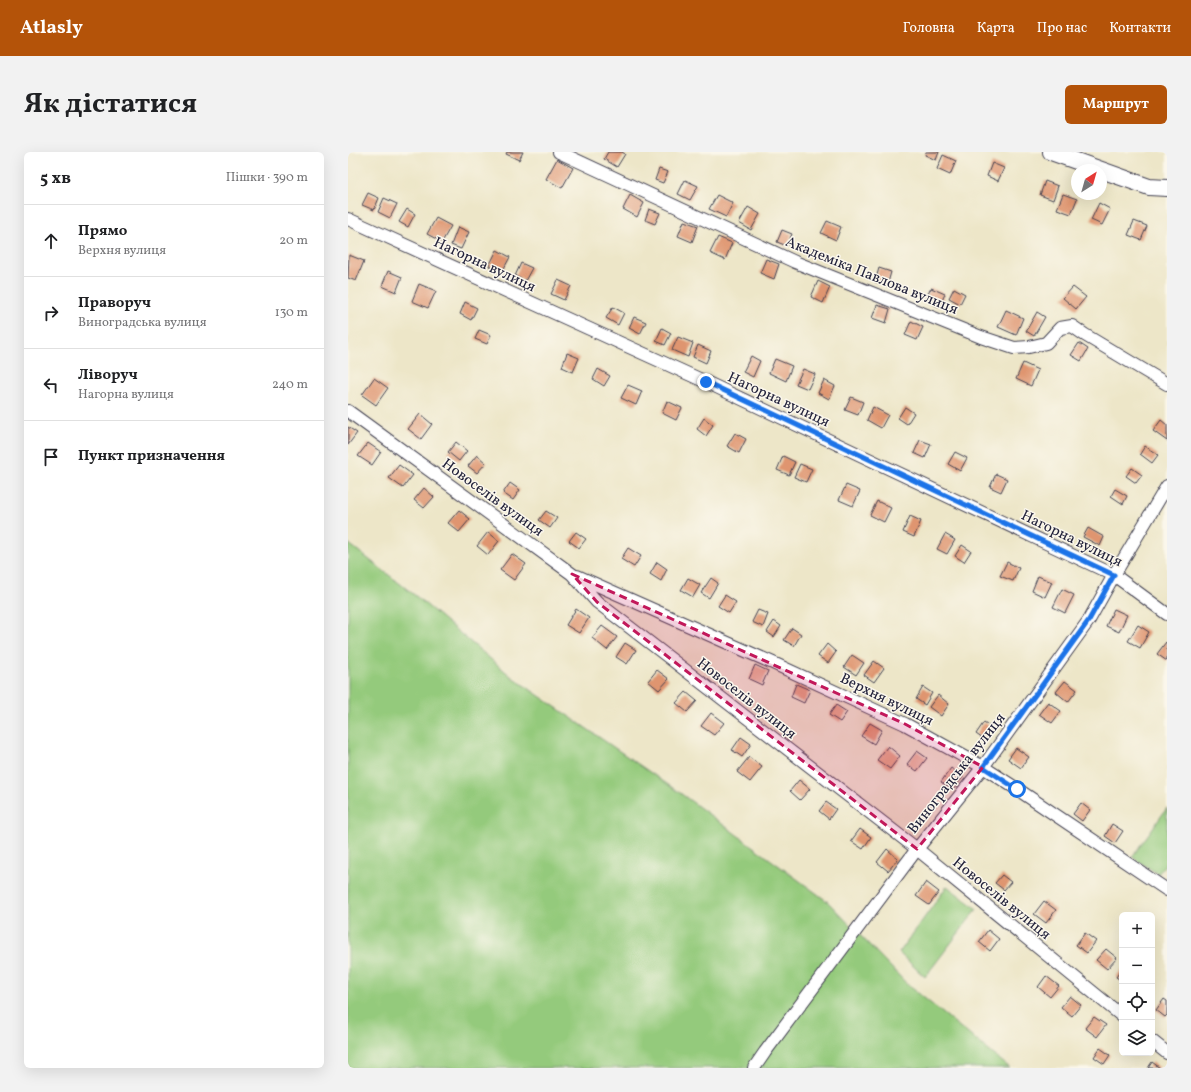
<!DOCTYPE html>
<html lang="uk">
<meta charset="utf-8">
<style>
:root{--surface:#fff;--page:#f2f2f2;--text:#202124;--muted:#757577;--line:#e0e0e0;--accent:#b45309}
body{margin:0;font-family:Vollkorn,serif;background:var(--page);color:var(--text)}
.controls{position:absolute;right:12px;bottom:12px;display:grid;overflow:hidden;border-radius:6px;box-shadow:0 4px 16px #0002}
.controls button{width:36px;height:36px;display:grid;place-items:center;padding:0;border:0;border-bottom:1px solid var(--line);background:var(--surface);color:var(--text);font:20px sans-serif}
.compass{position:absolute;left:723px;top:12px;width:36px;height:36px;border-radius:50%;background:var(--surface);box-shadow:0 4px 16px #0002;rotate:37deg}
.stop{position:absolute;width:12px;height:12px;margin:-9px;border:3px solid #1a73e8;border-radius:50%;background:#fff}
.stop.end{background:#1a73e8;border-color:#fff;box-shadow:0 1px 4px #0008}
.list{margin:0;padding:0;list-style:none}
h2{display:flex;justify-content:space-between;align-items:center;height:52px;margin:0;padding:0 16px;font-size:17px}
h2 small{font-size:13px;font-weight:400;color:var(--muted)}
.list li{display:grid;grid-template-columns:26px 1fr auto;gap:12px;align-items:center;box-sizing:border-box;height:72px;padding:0 16px;border-top:1px solid var(--line)}
.list b{display:block;font-size:15px;white-space:nowrap}
.list p{margin:0;font-size:13px;white-space:nowrap;color:var(--muted)}
.list em{font-size:13px;font-style:normal;color:var(--muted)}
.icon{flex:none;width:22px;height:22px;fill:none;stroke:currentColor;stroke-width:2;stroke-linecap:round;stroke-linejoin:round}
.map{position:relative;flex:none;width:819px;height:916px;overflow:hidden;border-radius:6px}
header{display:flex;align-items:center;gap:24px;box-sizing:border-box;height:56px;padding:0 20px;background:var(--accent);color:#fff}
header strong{font-size:19px}
nav{display:flex;gap:22px;margin-inline-start:auto;font-size:14px}
.intro{display:flex;align-items:center;justify-content:space-between;box-sizing:border-box;height:96px;padding:0 24px}
h1{margin:0;font-size:28px}
.button{padding:10px 18px;border-radius:6px;background:var(--accent);color:#fff;font-size:14px;font-weight:700}
main{display:flex;gap:24px;padding:0 24px}
aside{flex:1;background:var(--surface);border-radius:6px;box-shadow:0 4px 16px #0002}
.map>svg:first-child{display:block}
</style>
<header>
<strong>Atlasly</strong>
<nav><a>Головна</a><a>Карта</a><a>Про нас</a><a>Контакти</a></nav>
</header>
<div class="intro"><h1>Як дістатися</h1><a class="button">Маршрут</a></div>
<main>
<aside>
<h2>5 хв<small>Пішки · 390 m</small></h2>
<ul class="list">
<li><svg class="icon" aria-label="ahead" viewBox="0 0 24 24"><path d="M12 20V5M6 11l6-6 6 6"/></svg><div><b>Прямо</b><p>Верхня вулиця</p></div><em>20 m</em></li>
<li><svg class="icon" aria-label="right" viewBox="0 0 24 24"><path d="M7 20v-9h11M14 6l5 5-5 5"/></svg><div><b>Праворуч</b><p>Виноградська вулиця</p></div><em>130 m</em></li>
<li><svg class="icon" aria-label="left" viewBox="0 0 24 24"><path d="M17 20v-9H6M10 6l-5 5 5 5"/></svg><div><b>Ліворуч</b><p>Нагорна вулиця</p></div><em>240 m</em></li>
<li><svg class="icon" aria-label="arrive" viewBox="0 0 24 24"><path d="M6 21V4h12l-3 4 3 4H6"/></svg><div><b>Пункт призначення</b></div></li>
</ul>
</aside>
<div class="map">
<svg width="819" height="916" viewBox="0 0 819 916">
<rect width="100%" height="100%" fill="#fbf7ec"/>
<filter id="ink" filterUnits="userSpaceOnUse"><feTurbulence type="fractalNoise" baseFrequency=".025" numOctaves="2"/><feDisplacementMap in="SourceGraphic" scale="8" xChannelSelector="R" yChannelSelector="G"/><feConvolveMatrix kernelMatrix="1 2 1 2 8 2 1 2 1" color-interpolation-filters="sRGB"/></filter>
<filter id="wash" filterUnits="userSpaceOnUse"><feTurbulence type="fractalNoise" baseFrequency=".012" numOctaves="4" result="noise"/><feDisplacementMap in="SourceGraphic" scale="16" xChannelSelector="R" yChannelSelector="G"/><feGaussianBlur stdDeviation="0.9" result="paint"/><feColorMatrix in="noise" values="0 0 0 0 0 0 0 0 0 0 0 0 0 0 0 0 0 1.4 0 .05"/><feComposite in="paint" operator="in"/></filter>
<g filter="url(#wash)">
<rect width="100%" height="100%" fill="#ede6c8"/>
<path fill="#94ca7c" stroke="#5b765c" d="M 0,391 L 69,445 L 164,525 L 332,641 L 479,749 L 559,832 L 662,916 L 0,916 Z
M 819,656 L 819,710 L 810,722 L 784,705 Z
M 599,734 L 629,757 L 577,825 L 551,801 Z"/>
<g id="blocks">
<path fill="#df956f" d="M 159,0 L 175,0 L 171,8 L 158,2 Z
M 260,0 L 274,0 L 277,2 L 269,15 L 256,7 Z
M 578,0 L 591,0 L 588,8 L 577,3 Z
M 595,3 L 608,9 L 602,23 L 589,17 Z
M 209,7 L 225,16 L 214,36 L 198,27 Z
M 644,11 L 656,16 L 650,29 L 639,24 Z
M 311,17 L 320,20 L 315,31 L 307,28 Z
M 337,28 L 350,34 L 342,48 L 330,42 Z
M 697,29 L 710,34 L 705,48 L 692,43 Z
M 20,41 L 31,46 L 26,58 L 14,53 Z
M 715,42 L 729,47 L 723,62 L 709,57 Z
M 282,43 L 296,51 L 289,65 L 275,57 Z
M 369,43 L 385,51 L 378,65 L 361,57 Z
M 36,46 L 49,52 L 42,66 L 30,60 Z
M 751,51 L 762,57 L 754,73 L 743,68 Z
M 400,55 L 412,62 L 403,78 L 391,71 Z
M 59,57 L 67,62 L 60,75 L 51,70 Z
M 301,57 L 312,61 L 307,72 L 297,68 Z
M 88,66 L 103,74 L 94,90 L 79,82 Z
M 336,69 L 350,74 L 344,90 L 330,84 Z
M 479,69 L 493,75 L 488,88 L 473,81 Z
M 786,69 L 799,74 L 793,88 L 780,83 Z
M 110,75 L 121,80 L 113,97 L 103,93 Z
M 434,78 L 444,82 L 439,94 L 429,90 Z
M 370,85 L 384,91 L 377,108 L 362,101 Z
M 149,98 L 162,105 L 154,120 L 141,114 Z
M 1,103 L 16,109 L 8,129 L 0,126 Z
M 418,107 L 431,112 L 426,127 L 412,121 Z
M 173,111 L 184,116 L 177,129 L 167,124 Z
M 531,116 L 543,120 L 539,134 L 527,130 Z
M 40,119 L 54,125 L 48,140 L 34,134 Z
M 210,128 L 223,134 L 216,148 L 203,142 Z
M 470,129 L 482,135 L 475,151 L 463,145 Z
M 71,132 L 88,139 L 80,156 L 64,149 Z
M 725,135 L 738,145 L 728,157 L 715,146 Z
M 583,136 L 597,142 L 591,155 L 577,148 Z
M 606,136 L 617,142 L 612,152 L 601,146 Z
M 117,150 L 129,156 L 123,168 L 112,162 Z
M 529,153 L 542,157 L 538,171 L 524,166 Z
M 265,155 L 276,161 L 270,173 L 258,166 Z
M 658,158 L 675,166 L 668,183 L 650,175 Z
M 689,160 L 697,165 L 686,184 L 678,179 Z
M 286,165 L 298,170 L 292,182 L 281,176 Z
M 563,169 L 575,175 L 569,188 L 557,183 Z
M 314,176 L 323,181 L 317,193 L 308,189 Z
M 131,178 L 143,183 L 139,192 L 127,187 Z
M 330,185 L 345,191 L 340,205 L 324,198 Z
M 731,191 L 740,197 L 733,209 L 723,203 Z
M 350,193 L 363,199 L 358,211 L 345,205 Z
M 219,201 L 231,206 L 225,220 L 214,215 Z
M 403,204 L 412,209 L 405,225 L 395,220 Z
M 427,207 L 444,214 L 438,229 L 421,221 Z
M 675,211 L 690,218 L 683,234 L 668,227 Z
M 250,217 L 262,224 L 256,234 L 245,227 Z
M 455,217 L 467,222 L 460,237 L 448,232 Z
M 26,226 L 40,236 L 28,253 L 14,243 Z
M 476,228 L 487,234 L 481,247 L 470,241 Z
M 280,233 L 294,239 L 288,253 L 273,246 Z
M 503,245 L 515,250 L 510,263 L 497,258 Z
M 319,249 L 334,256 L 328,268 L 314,261 Z
M 525,255 L 540,263 L 533,276 L 519,268 Z
M 557,255 L 566,261 L 559,272 L 550,266 Z
M 72,262 L 84,272 L 73,287 L 60,277 Z
M 356,266 L 365,273 L 358,284 L 349,277 Z
M 813,268 L 819,273 L 819,289 L 805,279 Z
M 0,275 L 9,281 L 0,293 Z
M 387,281 L 398,287 L 391,301 L 379,294 Z
M 572,288 L 583,292 L 577,306 L 566,301 Z
M 108,290 L 119,299 L 111,309 L 100,300 Z
M 20,291 L 33,300 L 24,313 L 10,304 Z
M 797,294 L 810,303 L 804,311 L 792,302 Z
M 607,300 L 619,306 L 612,319 L 600,312 Z
M 129,303 L 138,311 L 129,321 L 120,314 Z
M 435,304 L 447,310 L 441,323 L 429,318 Z
M 452,312 L 464,317 L 458,330 L 446,325 Z
M 51,313 L 65,323 L 55,336 L 41,326 Z
M 784,316 L 794,323 L 788,331 L 778,324 Z
M 648,322 L 659,327 L 653,340 L 642,335 Z
M 162,331 L 172,338 L 165,348 L 155,341 Z
M 498,333 L 512,339 L 505,354 L 491,348 Z
M 76,336 L 86,345 L 76,356 L 66,348 Z
M 767,337 L 779,344 L 775,352 L 763,344 Z
M 529,349 L 543,356 L 536,370 L 522,363 Z
M 111,358 L 122,367 L 111,380 L 100,371 Z
M 198,359 L 209,366 L 202,376 L 191,368 Z
M 562,364 L 573,369 L 566,385 L 555,380 Z
M 740,376 L 756,385 L 752,394 L 735,385 Z
M 140,380 L 151,389 L 140,403 L 129,394 Z
M 228,380 L 238,387 L 231,396 L 221,389 Z
M 597,382 L 607,388 L 599,402 L 589,397 Z
M 614,393 L 623,399 L 616,410 L 607,404 Z
M 280,396 L 293,404 L 286,415 L 273,407 Z
M 164,402 L 178,412 L 166,428 L 152,418 Z
M 309,410 L 319,417 L 313,429 L 302,422 Z
M 659,410 L 671,416 L 665,429 L 652,424 Z
M 690,424 L 704,430 L 697,445 L 684,439 Z
M 340,426 L 352,433 L 345,445 L 333,438 Z
M 363,426 L 370,431 L 361,446 L 353,441 Z
M 714,437 L 726,443 L 717,461 L 705,455 Z
M 377,443 L 388,450 L 381,461 L 370,454 Z
M 228,457 L 241,466 L 231,481 L 218,473 Z
M 766,457 L 779,463 L 771,480 L 758,474 Z
M 410,458 L 420,462 L 415,475 L 404,470 Z
M 426,469 L 433,474 L 426,485 L 419,480 Z
M 790,473 L 801,480 L 792,496 L 780,489 Z
M 254,474 L 269,485 L 259,498 L 244,486 Z
M 444,476 L 453,482 L 446,494 L 436,488 Z
M 818,490 L 819,491 L 819,509 L 809,502 Z
M 277,491 L 288,498 L 279,512 L 268,505 Z
M 479,492 L 488,500 L 480,511 L 470,504 Z
M 504,503 L 516,511 L 508,523 L 496,515 Z
M 526,509 L 536,516 L 526,530 L 516,523 Z
M 407,513 L 420,519 L 414,533 L 401,527 Z
M 309,518 L 321,527 L 311,538 L 300,529 Z
M 717,529 L 729,538 L 720,550 L 708,540 Z
M 448,532 L 462,538 L 456,551 L 443,545 Z
M 575,535 L 584,541 L 577,553 L 568,547 Z
M 338,540 L 349,549 L 339,560 L 328,551 Z
M 590,543 L 601,552 L 593,564 L 581,555 Z
M 700,550 L 713,559 L 704,571 L 691,562 Z
M 488,553 L 499,560 L 492,570 L 481,563 Z
M 363,561 L 376,571 L 366,583 L 353,574 Z
M 636,570 L 646,577 L 638,589 L 628,582 Z
M 522,571 L 534,578 L 526,592 L 513,584 Z
M 393,585 L 403,592 L 394,605 L 384,598 Z
M 540,594 L 552,604 L 542,617 L 529,608 Z
M 668,596 L 681,605 L 673,616 L 660,607 Z
M 569,599 L 579,606 L 569,619 L 559,612 Z
M 401,605 L 414,615 L 402,630 L 389,620 Z
M 603,616 L 615,625 L 605,638 L 593,630 Z
M 451,628 L 462,637 L 452,648 L 442,639 Z
M 478,650 L 488,657 L 481,667 L 471,659 Z
M 733,651 L 742,658 L 734,669 L 725,662 Z
M 764,672 L 775,679 L 767,691 L 757,684 Z
M 512,677 L 523,685 L 515,697 L 503,689 Z
M 539,697 L 550,707 L 540,719 L 529,710 Z
M 654,723 L 663,730 L 656,738 L 647,731 Z
M 578,730 L 591,740 L 581,753 L 568,744 Z
M 696,749 L 708,758 L 698,771 L 686,762 Z
M 640,778 L 651,787 L 642,799 L 631,790 Z
M 737,781 L 748,789 L 739,801 L 728,793 Z
M 758,797 L 769,806 L 759,817 L 748,808 Z
M 774,817 L 774,829 L 768,825 Z
M 698,824 L 711,834 L 702,845 L 690,835 Z
M 722,844 L 733,853 L 724,864 L 713,855 Z
M 816,847 L 819,849 L 819,863 L 817,865 L 808,858 Z
M 746,865 L 758,873 L 749,885 L 737,876 Z
M 752,896 L 762,903 L 756,912 L 746,905 Z
M 804,910 L 812,916 L 800,916 Z"/>
</g>
</g>
<g filter="url(#ink)">
<use href="#blocks" fill-opacity="0" stroke="#403f50" stroke-width="1"/>
<g fill="none" stroke-linecap="round" stroke-linejoin="round">
<defs>
<path id="street" d="M 211,0 L 447,110 L 633,185 L 666,196 L 681,195 L 698,191 L 712,176 L 724,174 L 737,183 L 819,232
M 0,67 L 358,230 L 766,423 L 819,462
M 0,259 L 224,422 L 249,450 L 569,697 L 774,864
M 229,424 L 425,511 L 557,572 L 635,615 L 669,637 L 819,738
M 804,889 L 819,901
M 406,916 L 417,900 L 569,697 L 635,615 L 741,468 L 766,423 L 819,334"/>
<path id="secondary" d="M 703,0 L 801,35 L 819,36"/>
</defs>
<use href="#street" stroke="#403f50" stroke-width="14"/>
<use href="#secondary" stroke="#403f50" stroke-width="18"/>
<use href="#street" stroke="#fff" stroke-width="12"/>
<use href="#secondary" stroke="#fff" stroke-width="16"/>
</g>
</g>
<g fill="none" stroke-linecap="round" stroke-linejoin="round" filter="url(#ink)">
<path stroke="#1a73e8" stroke-width="5" d="M 358,230 L 766,423 L 741,468 L 635,615 L 669,637"/>
</g>
<path fill="#c2185b" fill-opacity="0.2" stroke="#c2185b" stroke-width="3" stroke-dasharray="8 5" stroke-linejoin="round" d="M 224,422 L 557,572 L 635,615 L 569,697 L 249,450 Z"/>
<g text-anchor="middle" stroke-width="3" stroke-linejoin="round" paint-order="stroke">
<g font-size="15" fill="#22223b" stroke="#fbf7ec">
<text transform="translate(137 112) rotate(25)" y="5">Нагорна вулиця</text>
<text transform="translate(524 123) rotate(22)" y="5">Академіка Павлова вулиця</text>
<text transform="translate(431 247) rotate(25)" y="5">Нагорна вулиця</text>
<text transform="translate(145 345) rotate(36)" y="5">Новоселів вулиця</text>
<text transform="translate(724 386) rotate(26)" y="5">Нагорна вулиця</text>
<text transform="translate(399 546) rotate(38)" y="5">Новоселів вулиця</text>
<text transform="translate(539 547) rotate(26)" y="5">Верхня вулиця</text>
<text transform="translate(608 621) rotate(-52)" y="5">Виноградська вулиця</text>
<text transform="translate(654 746) rotate(39)" y="5">Новоселів вулиця</text>
</g>
</g>
</svg>
<div class="controls">
<button>+</button>
<button>−</button>
<button><svg class="icon" aria-label="locate" viewBox="0 0 24 24"><circle cx="12" cy="12" r="6"/><path d="M12 2v4M12 18v4M2 12h4M18 12h4"/></svg></button>
<button><svg class="icon" aria-label="layers" viewBox="0 0 24 24"><path d="M12 4l9 5-9 5-9-5zM3 14l9 5 9-5"/></svg></button>
</div>
<svg class="compass" viewBox="-18 -18 36 36"><path d="M0-13l5 13h-10z" fill="#e53935"/><path d="M0 13l5-13h-10z" fill="#757577"/></svg>
<div class="stop" style="left:669px;top:637px"></div>
<div class="stop end" style="left:358px;top:230px"></div>
</div>
</main>
